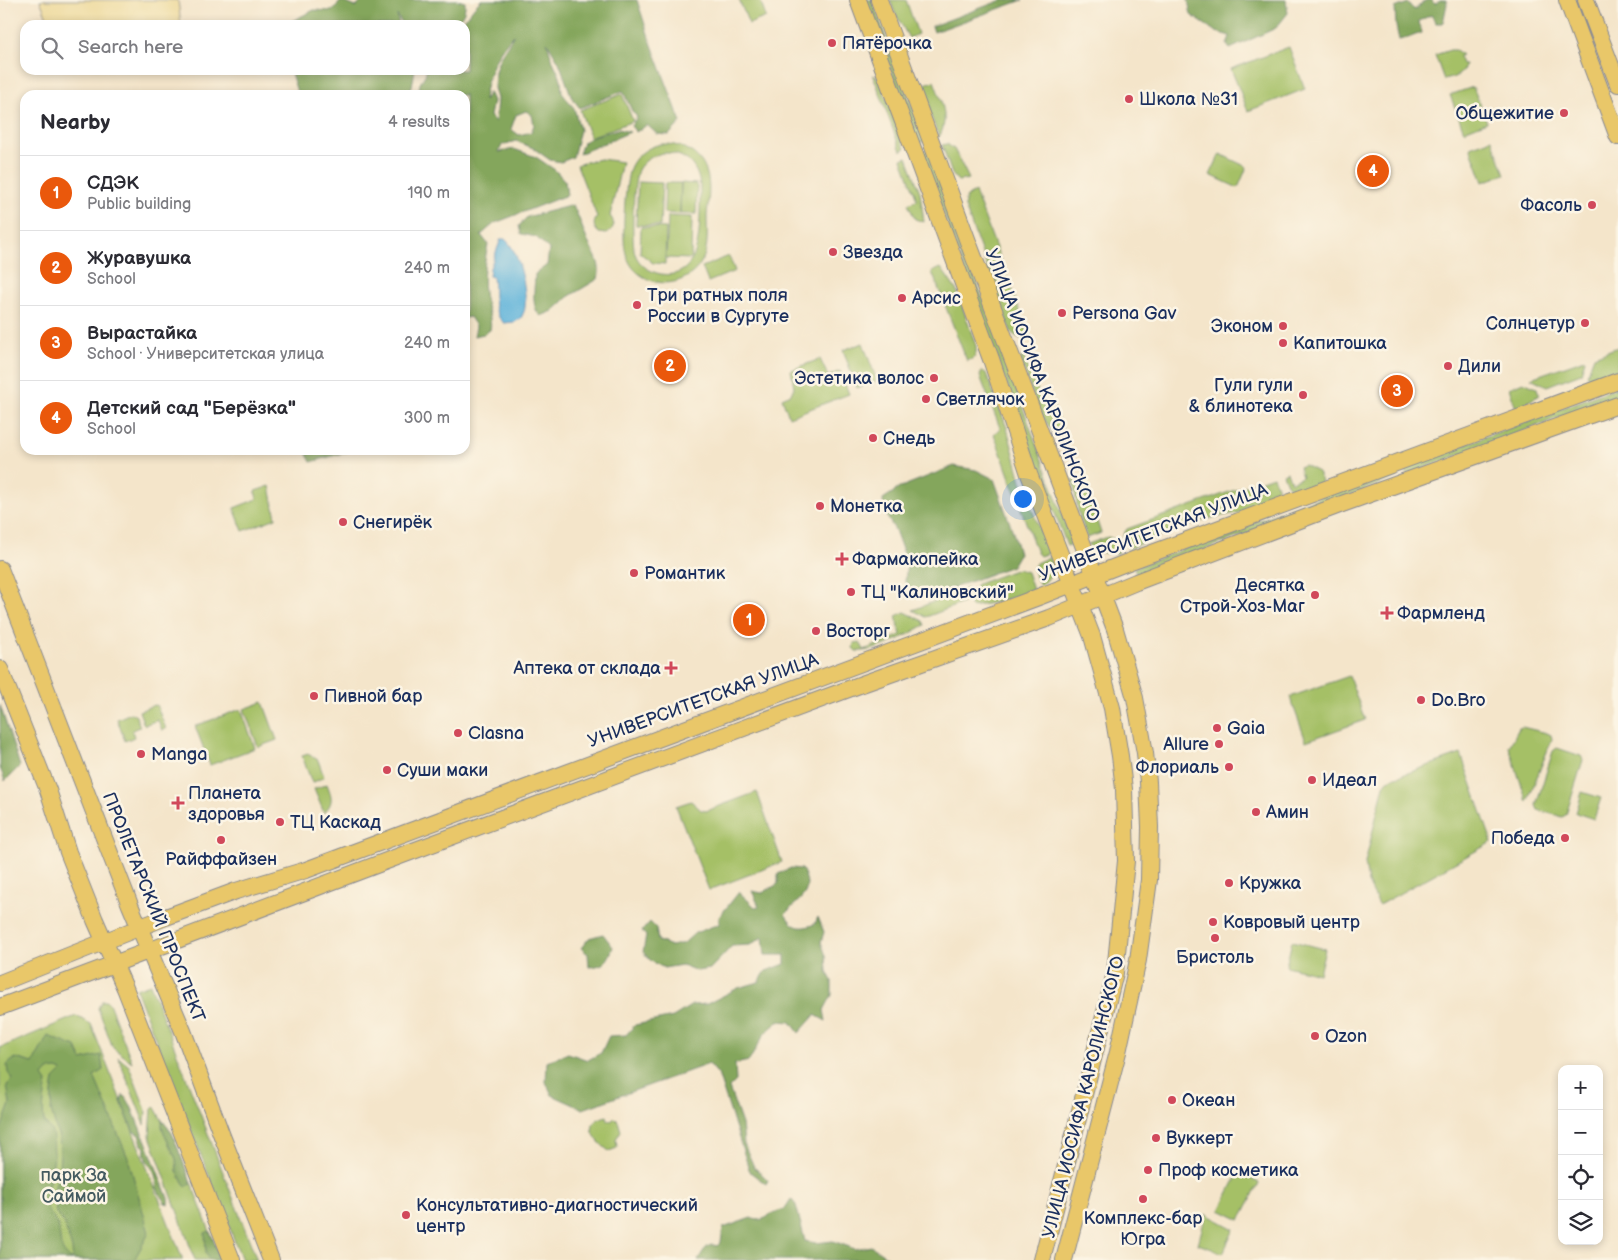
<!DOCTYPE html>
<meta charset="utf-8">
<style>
:root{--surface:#fff;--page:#f2f2f3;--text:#2b2b33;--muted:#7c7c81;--line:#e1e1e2;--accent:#ea580c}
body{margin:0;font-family:"Balsamiq Sans",sans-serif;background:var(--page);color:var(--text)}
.controls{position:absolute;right:15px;bottom:15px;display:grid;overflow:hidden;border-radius:10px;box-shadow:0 2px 8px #0003}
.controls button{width:45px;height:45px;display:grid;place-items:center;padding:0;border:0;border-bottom:1px solid var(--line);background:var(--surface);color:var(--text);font:25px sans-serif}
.you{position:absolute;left:1022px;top:498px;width:18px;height:18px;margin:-12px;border:4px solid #fff;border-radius:50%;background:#1a73e8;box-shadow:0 0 0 8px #1a73e833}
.badge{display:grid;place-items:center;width:32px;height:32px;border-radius:50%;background:var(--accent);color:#fff;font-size:16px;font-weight:700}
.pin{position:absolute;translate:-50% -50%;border:2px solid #fff;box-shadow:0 1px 5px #0006}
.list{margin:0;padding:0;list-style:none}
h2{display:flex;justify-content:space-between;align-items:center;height:65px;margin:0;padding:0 20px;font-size:21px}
h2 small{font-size:16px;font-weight:400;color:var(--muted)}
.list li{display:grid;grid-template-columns:32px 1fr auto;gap:15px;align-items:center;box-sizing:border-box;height:75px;padding:0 20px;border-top:1px solid var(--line)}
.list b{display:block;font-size:19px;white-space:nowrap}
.list p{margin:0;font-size:16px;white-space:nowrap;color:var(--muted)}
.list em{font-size:16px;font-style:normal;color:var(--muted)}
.icon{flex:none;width:28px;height:28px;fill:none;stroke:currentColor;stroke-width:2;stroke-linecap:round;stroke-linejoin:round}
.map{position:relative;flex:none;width:1618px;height:1260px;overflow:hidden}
.search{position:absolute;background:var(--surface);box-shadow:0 2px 8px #0003;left:20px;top:20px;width:450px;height:55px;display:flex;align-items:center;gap:12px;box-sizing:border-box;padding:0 18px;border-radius:15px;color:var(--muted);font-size:19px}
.panel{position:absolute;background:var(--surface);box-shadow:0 2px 8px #0003;left:20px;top:90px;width:450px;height:365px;border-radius:15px}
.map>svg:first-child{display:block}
</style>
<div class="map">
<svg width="1618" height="1260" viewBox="0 0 1618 1260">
<rect width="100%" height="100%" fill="#fcf5e5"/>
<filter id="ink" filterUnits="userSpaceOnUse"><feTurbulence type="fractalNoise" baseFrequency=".02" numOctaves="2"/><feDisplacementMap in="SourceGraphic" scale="10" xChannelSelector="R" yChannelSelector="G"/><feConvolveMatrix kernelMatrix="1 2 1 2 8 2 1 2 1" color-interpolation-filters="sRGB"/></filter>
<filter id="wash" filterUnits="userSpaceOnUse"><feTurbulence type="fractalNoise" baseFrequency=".0096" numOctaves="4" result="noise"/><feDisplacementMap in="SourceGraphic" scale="20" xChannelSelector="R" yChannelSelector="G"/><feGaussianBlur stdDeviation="1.12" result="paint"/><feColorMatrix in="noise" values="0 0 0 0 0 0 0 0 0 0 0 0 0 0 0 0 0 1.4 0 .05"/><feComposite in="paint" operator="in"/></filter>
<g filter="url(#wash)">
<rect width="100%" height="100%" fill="#f4e5ca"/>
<path fill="#a5c066" stroke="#607862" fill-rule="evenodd" d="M 739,0 L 760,0 L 766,17 L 749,24 Z
M 865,0 L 872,0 L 925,141 L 918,143 Z
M 890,0 L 906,0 L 918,34 L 909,38 L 895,13 Z
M 1289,47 L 1305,89 L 1248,111 L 1231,69 Z
M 1450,50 L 1456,50 L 1462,55 L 1459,56 L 1462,64 L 1465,64 C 1463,76 1454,77 1444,80 L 1435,55 Z
M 873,75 L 879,78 L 905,149 L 901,151 Z
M 934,81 C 941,100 950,119 939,137 L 930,114 L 925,84 Z
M 1473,87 L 1487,122 L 1464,131 L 1450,95 Z
M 622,94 L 633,121 L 590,137 L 580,110 Z
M 1492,139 L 1505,174 L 1483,182 L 1470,147 Z
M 661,144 C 683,143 704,155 708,178 C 710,190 708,204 707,216 C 707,231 709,248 702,261 C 688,287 653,290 634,269 C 629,263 626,256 625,249 C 622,234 625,178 631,166 C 637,154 648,147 661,144 ZM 662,153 C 684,152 698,165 700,186 C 699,214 707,281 661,274 C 650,272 639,265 635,254 C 631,243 633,181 638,170 C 643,161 652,156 662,153 Z
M 947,144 L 954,149 L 969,179 L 958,181 L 952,174 L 942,145 Z
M 928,150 L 1073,544 L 1067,546 L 921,152 Z
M 1220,154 L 1247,167 L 1238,188 L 1210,175 Z
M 907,157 L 920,192 L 924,222 L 915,219 L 908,204 L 917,200 L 902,159 Z
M 601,159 L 622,162 L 610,216 C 616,223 614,230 606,234 L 599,233 C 593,228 593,223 597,217 L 577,165 L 589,161 Z
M 638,182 L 662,183 L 660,226 L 636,225 Z
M 665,183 L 681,183 L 680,214 L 664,213 Z
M 681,183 L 697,184 L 696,214 L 680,214 Z
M 975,192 L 1030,338 C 1021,340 1018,338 1011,332 L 965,207 C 964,198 967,196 975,192 Z
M 668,216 L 692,217 L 691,259 L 666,258 Z
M 641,227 L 666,228 L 665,264 L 653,263 L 640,253 Z
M 729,256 L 735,271 L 708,282 L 702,267 Z
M 941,268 L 957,291 L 976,346 L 976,353 L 974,358 L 967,361 L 932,272 Z
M 863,343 L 877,381 L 857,388 L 843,350 Z
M 1618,347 L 1618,372 L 1588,377 L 1587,374 L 1594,356 Z
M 1023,355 L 1045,408 L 1054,407 L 1063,430 L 1054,434 L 1039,411 L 1021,361 L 1021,357 Z
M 820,359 L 828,376 L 840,371 L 849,394 L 789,417 L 782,398 L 791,394 L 794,387 L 791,370 Z
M 1585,359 L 1581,373 L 1547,386 L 1531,378 Z
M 982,371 L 986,373 L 1007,428 L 1021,481 L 1049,553 L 1040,556 L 1037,553 L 994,434 L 1000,428 L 980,376 Z
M 1523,382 L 1537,388 L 1539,395 L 1516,409 L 1509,388 Z
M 1618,387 L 1618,396 L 1407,474 L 1405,467 Z
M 1304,465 L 1318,472 L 1322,482 L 1301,490 L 1292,489 L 1287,484 L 1283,474 L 1287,472 L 1291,482 L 1302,477 L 1299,467 Z
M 1394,469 L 1397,477 L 1137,575 L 1134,568 Z
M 1273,476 L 1277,486 L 1277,494 C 1261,514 1224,513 1201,521 C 1177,529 1152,539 1128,549 L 1123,535 L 1127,529 Z
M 1082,477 L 1101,533 L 1087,538 L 1078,511 L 1073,480 Z
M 270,486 L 276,518 L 243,531 L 234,508 L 257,499 L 255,491 Z
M 1108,537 L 1114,539 L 1119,553 C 1106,555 1098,553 1088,544 Z
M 1051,556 C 1053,569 1052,578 1040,586 L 1033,569 L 1036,563 Z
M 1018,569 L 1027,572 L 1033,590 L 1002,601 L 971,607 L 969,602 L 977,584 Z
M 968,588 L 963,603 L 926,617 L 913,610 Z
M 905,612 L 923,621 L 925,625 C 907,635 876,653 856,651 L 853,648 L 854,643 L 860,642 L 864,650 L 901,635 L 896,616 Z
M 1349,676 L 1365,720 L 1306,741 L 1290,697 Z
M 263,702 L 277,740 L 258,747 L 244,709 Z
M 154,705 L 157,706 L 166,729 L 162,730 L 158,720 L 144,725 L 139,711 Z
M 241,709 L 255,748 L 210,765 L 195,726 Z
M 131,713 L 136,716 L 140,727 L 132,730 L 134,737 L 125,741 L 117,719 Z
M 1522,727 L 1547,733 L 1551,735 L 1552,739 L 1527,802 L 1509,747 L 1519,728 Z
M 1557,748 L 1581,756 L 1583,760 L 1566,815 L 1562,817 L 1538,810 L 1536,805 L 1553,751 Z
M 308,754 L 318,760 L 324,777 L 312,783 L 302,756 Z
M 1461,754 L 1492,842 L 1379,905 L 1368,883 L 1365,863 L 1384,785 L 1388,780 Z
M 327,784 C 332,797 334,802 324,813 L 314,789 Z
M 757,792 L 782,862 L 709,890 L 676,806 L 691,801 L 701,810 L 706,811 Z
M 1582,792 L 1601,798 L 1594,819 L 1576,813 Z
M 1292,941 L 1325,949 L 1319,974 L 1286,966 Z
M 150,984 L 257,1260 L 242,1260 L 136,989 Z
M 102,1001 L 106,1001 L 109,1003 L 132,1062 L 113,1048 L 98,1008 Z
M 76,1016 L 91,1024 L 183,1260 L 0,1260 L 0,1048 Z
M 118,1057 L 129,1066 L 146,1110 L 145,1125 Z
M 154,1106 L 162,1120 L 172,1133 L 221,1260 L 195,1260 L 150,1136 L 152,1108 Z
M 607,1116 L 608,1120 L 611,1121 L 615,1118 L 618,1121 L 621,1131 L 616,1139 L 617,1148 L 609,1151 C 595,1141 581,1122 607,1116 Z
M 1239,1172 L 1259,1183 L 1240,1220 L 1220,1210 Z
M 1206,1214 L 1234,1229 L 1223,1253 L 1198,1244 Z"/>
<path fill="#84a65b" stroke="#506a5c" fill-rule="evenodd" d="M 363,0 L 457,0 L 465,2 C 468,33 422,25 403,25 L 397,15 L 399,25 L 284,25 L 314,10 L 332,11 L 341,1 L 356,7 Z
M 481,0 L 637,0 L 649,37 L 681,122 L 669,135 L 657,134 L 647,125 L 636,132 L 631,126 L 637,117 L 632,111 L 623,91 L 580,108 L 572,98 L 559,62 L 547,42 L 552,59 L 561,79 L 562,93 L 574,108 L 580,130 L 573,157 L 561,162 L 550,160 L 533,148 L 516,141 L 502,145 L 499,152 L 514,149 L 536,157 L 555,170 L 565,181 L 567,195 L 495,223 L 481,235 L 488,244 C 485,260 482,275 484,292 C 485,304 493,319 490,330 L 484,334 L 474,336 L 476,326 L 470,317 L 465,318 L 465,95 L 420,95 C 419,91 419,87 420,84 C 422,78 426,76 426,70 L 465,70 L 465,25 L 459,25 C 468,17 472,8 481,0 ZM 514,35 L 500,57 L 495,71 L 494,88 L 497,99 L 495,122 L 490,116 L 493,101 L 489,92 L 484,101 C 486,77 496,52 514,35 ZM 526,111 L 532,115 L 534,125 L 531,132 L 519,135 L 511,129 L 516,115 Z
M 1002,0 L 1023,0 L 934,32 L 932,26 Z
M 1188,0 L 1286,0 L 1288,13 L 1276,28 L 1230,49 L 1227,45 L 1230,36 L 1216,32 L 1191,15 Z
M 1426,0 L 1431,0 L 1435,4 L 1440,0 L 1446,0 L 1447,4 L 1443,23 L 1436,23 L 1431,15 L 1419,21 L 1421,33 L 1408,38 L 1399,40 L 1396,26 L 1395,8 L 1408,3 L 1414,10 Z
M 290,70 L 415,70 L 412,86 L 407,95 L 298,95 Z
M 618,129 L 630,132 L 579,154 L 583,142 L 594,136 Z
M 573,205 C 579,217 583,230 588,242 C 595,256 602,263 598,279 L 568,297 L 553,311 L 541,316 C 530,308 535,287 535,274 L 547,265 L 549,249 L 536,237 L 521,234 L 519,226 L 527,217 Z
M 305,450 L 354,450 L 311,462 Z
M 954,466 L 976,470 L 994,479 L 1013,532 L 1019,554 L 1012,566 L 942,592 L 935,590 L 914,594 L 905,582 L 907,563 L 895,530 L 884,512 L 883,499 L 901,487 Z
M 0,705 L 20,766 L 5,781 L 0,768 Z
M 791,868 L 802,869 C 815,893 800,898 785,914 C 794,928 799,930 815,924 L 818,917 L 824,932 L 821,942 L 826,956 L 827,971 L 832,981 L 832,995 L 824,1010 L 826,1021 L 815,1015 L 799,1033 L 791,1022 L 779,1021 L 765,1033 L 749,1061 L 735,1064 L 736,1081 L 729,1088 L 742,1124 L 744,1144 L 754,1167 L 768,1180 L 766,1184 L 750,1172 L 718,1074 L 709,1064 L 583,1109 L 552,1095 L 546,1082 L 547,1062 L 568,1053 L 588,1060 L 601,1053 L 609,1036 L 626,1035 L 635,1025 L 673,1017 L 692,1005 L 707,1004 L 738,988 L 759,982 L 766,971 L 785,964 L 785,955 L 765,955 L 763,937 L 750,945 L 732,946 L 710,969 L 697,971 L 682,965 L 664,968 L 651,961 L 643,952 L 646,936 L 642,931 L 650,922 L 656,928 L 658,941 L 671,946 L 684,943 L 695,933 L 719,924 L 719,917 L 739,892 L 755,907 L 759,906 L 752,891 L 762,893 L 778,884 L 778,874 Z
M 603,934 L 613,947 C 608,961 605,966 589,967 L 588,954 L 581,948 L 589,938 Z
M 48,1036 L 76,1047 L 82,1060 L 101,1055 L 103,1070 L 94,1076 L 128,1158 L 149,1233 L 134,1260 L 73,1260 L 72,1249 L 64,1223 L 56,1213 L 54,1190 L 59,1171 L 60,1152 L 59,1138 L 51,1111 L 52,1093 L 54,1079 L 62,1071 L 57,1069 L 48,1070 L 43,1076 L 47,1082 C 45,1094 42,1109 44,1121 C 45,1124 49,1127 51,1130 C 54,1136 53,1146 54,1153 C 54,1170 46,1185 46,1202 C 46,1213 58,1219 59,1229 C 61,1245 59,1249 72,1260 L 0,1260 L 0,1124 L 1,1129 L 10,1104 L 7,1085 L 13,1079 L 8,1073 L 7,1065 L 15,1058 L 33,1063 Z
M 123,1095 L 126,1097 C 135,1111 138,1127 146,1141 L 168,1198 L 169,1204 L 165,1203 C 162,1198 159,1193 157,1189 C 155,1183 158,1178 155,1173 C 150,1163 143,1161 145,1148 L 142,1145 L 139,1135 L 133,1131 L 121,1101 Z
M 162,1120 L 172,1133 L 191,1183 L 186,1187 L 177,1172 L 176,1159 L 166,1138 L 162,1127 Z
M 791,1199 L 796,1205 L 805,1241 L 816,1243 L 833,1241 L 855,1249 L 871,1246 L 892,1260 L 698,1260 C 703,1252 707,1242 717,1246 L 721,1242 L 723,1228 L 751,1218 C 765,1225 771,1210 784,1210 Z
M 210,1231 L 221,1260 L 210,1260 L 206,1254 L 205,1233 Z"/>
<path fill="#eeda9e" stroke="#84847e" d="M 40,0 L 178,0 L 181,25 L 50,25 Z"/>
<path fill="#5eb3da" stroke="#3c719c" d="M 501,239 L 505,239 C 519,251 527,288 525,307 C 525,310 523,314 521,318 L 515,322 L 504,323 C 491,312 495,293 493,277 L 489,276 L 490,268 Z"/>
</g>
<g filter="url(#ink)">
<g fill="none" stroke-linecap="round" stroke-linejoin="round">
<defs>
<path id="major" d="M 858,0 L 991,359 L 1029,474 L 1092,636 L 1112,708 L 1120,756 L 1124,789 L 1126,861 L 1115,973 L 1042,1260
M 879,0 L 970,247 L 1115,629 L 1135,698 L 1145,753 L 1148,782 L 1150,827 L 1149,880 L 1138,960 L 1118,1052 L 1064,1260
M 1567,0 L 1618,137
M 1586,0 L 1618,84
M 0,569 L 130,905 L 183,1031 L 222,1136 L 271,1260
M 0,669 L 48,790 L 68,852 L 95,920 L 125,988 L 232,1260
M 0,983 L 166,917 L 236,891 L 306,870 L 1041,596 L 1128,562 L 1618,381
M 0,1007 L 397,857 L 862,684 L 1049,618 L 1136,582 L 1342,504 L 1618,405"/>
</defs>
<use href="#major" stroke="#888a94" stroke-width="18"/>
<use href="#major" stroke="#e9c769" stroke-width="16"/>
</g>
</g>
<g fill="#d1495b" stroke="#fcf5e5" stroke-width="2">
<circle cx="832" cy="43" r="5"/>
<circle cx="1129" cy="99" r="5"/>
<circle cx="1564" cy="113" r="5"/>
<circle cx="1592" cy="205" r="5"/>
<circle cx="833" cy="252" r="5"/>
<circle cx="902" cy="298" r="5"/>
<circle cx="637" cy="305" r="5"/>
<circle cx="1062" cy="313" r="5"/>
<circle cx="1585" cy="323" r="5"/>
<circle cx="1283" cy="326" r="5"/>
<circle cx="1283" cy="343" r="5"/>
<circle cx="1448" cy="366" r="5"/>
<circle cx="934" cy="378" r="5"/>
<circle cx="1303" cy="395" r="5"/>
<circle cx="926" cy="399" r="5"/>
<circle cx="873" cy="438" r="5"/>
<circle cx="820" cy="506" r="5"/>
<circle cx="343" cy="522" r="5"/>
<path d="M839.5 551.5h5v5h5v5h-5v5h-5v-5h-5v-5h5z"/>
<circle cx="634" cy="573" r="5"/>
<circle cx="851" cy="592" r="5"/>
<circle cx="1315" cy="595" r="5"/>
<path d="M1384.5 605.5h5v5h5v5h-5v5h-5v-5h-5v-5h5z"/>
<circle cx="816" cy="631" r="5"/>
<path d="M668.5 660.5h5v5h5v5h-5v5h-5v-5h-5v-5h5z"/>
<circle cx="314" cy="696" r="5"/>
<circle cx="1421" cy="700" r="5"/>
<circle cx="1217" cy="728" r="5"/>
<circle cx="458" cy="733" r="5"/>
<circle cx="1219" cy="744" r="5"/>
<circle cx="141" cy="754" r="5"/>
<circle cx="1229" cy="767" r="5"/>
<circle cx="387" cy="770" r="5"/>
<circle cx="1312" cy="780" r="5"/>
<path d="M175.5 795.5h5v5h5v5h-5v5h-5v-5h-5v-5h5z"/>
<circle cx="1256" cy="812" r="5"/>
<circle cx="280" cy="822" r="5"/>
<circle cx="1565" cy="838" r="5"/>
<circle cx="221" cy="840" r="5"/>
<circle cx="1229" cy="883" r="5"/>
<circle cx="1213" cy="922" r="5"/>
<circle cx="1215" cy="938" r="5"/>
<circle cx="1315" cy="1036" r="5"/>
<circle cx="1172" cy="1100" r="5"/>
<circle cx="1156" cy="1138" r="5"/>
<circle cx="1148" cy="1170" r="5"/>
<circle cx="1143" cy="1199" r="5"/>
<circle cx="406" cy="1215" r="5"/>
</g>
<g text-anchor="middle" stroke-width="5" stroke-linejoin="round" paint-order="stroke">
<g font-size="18" fill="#1b2f5e" stroke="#fcf5e5" text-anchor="start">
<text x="842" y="49">Пятёрочка</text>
<text x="1139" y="105">Школа №31</text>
<text x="1554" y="119" text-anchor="end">Общежитие</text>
<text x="1582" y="211" text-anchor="end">Фасоль</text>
<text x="843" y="258">Звезда</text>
<text x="647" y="301">Три ратных поля<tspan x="647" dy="21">России в Сургуте</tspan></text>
<text x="912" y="304">Арсис</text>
<text x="1072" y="319">Persona Gav</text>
<text x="1575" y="329" text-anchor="end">Солнцетур</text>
<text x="1273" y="332" text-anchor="end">Эконом</text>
<text x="1293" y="349">Капитошка</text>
<text x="1458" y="372">Дили</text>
<text x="924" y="384" text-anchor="end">Эстетика волос</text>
<text x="1293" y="391" text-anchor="end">Гули гули<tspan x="1293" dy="21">&amp; блинотека</tspan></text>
<text x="936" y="405">Светлячок</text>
<text x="883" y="444">Снедь</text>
<text x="830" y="512">Монетка</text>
<text x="353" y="528">Снегирёк</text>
<text x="852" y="565">Фармакопейка</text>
<text x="644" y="579">Романтик</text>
<text x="1305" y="591" text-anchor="end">Десятка<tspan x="1305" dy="21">Строй-Хоз-Маг</tspan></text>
<text x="861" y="598">ТЦ "Калиновский"</text>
<text x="1397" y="619">Фармленд</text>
<text x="826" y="637">Восторг</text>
<text x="661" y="674" text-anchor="end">Аптека от склада</text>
<text x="324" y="702">Пивной бар</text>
<text x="1431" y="706">Do.Bro</text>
<text x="1227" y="734">Gaia</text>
<text x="468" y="739">Clasna</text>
<text x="1209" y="750" text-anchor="end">Allure</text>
<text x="151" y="760">Manga</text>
<text x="1219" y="773" text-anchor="end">Флориаль</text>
<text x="397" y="776">Суши маки</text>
<text x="1322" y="786">Идеал</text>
<text x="188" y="799">Планета<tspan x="188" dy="21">здоровья</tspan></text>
<text x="1266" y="818">Амин</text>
<text x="290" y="828">ТЦ Каскад</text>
<text x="1555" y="844" text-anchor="end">Победа</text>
<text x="221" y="865" text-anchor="middle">Райффайзен</text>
<text x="1239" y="889">Кружка</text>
<text x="1223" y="928">Ковровый центр</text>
<text x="1215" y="963" text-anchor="middle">Бристоль</text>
<text x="1325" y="1042">Ozon</text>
<text x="1182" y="1106">Океан</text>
<text x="1166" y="1144">Вуккерт</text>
<text x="1158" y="1176">Проф косметика</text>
<text x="416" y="1211">Консультативно-диагностический<tspan x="416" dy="21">центр</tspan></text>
<text x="1143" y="1224" text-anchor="middle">Комплекс-бар<tspan x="1143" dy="21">Югра</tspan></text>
</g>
<g font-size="18" fill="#1b2f5e" stroke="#fcf5e5">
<text transform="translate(1043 385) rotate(69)" y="6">УЛИЦА ИОСИФА КАРОЛИНСКОГО</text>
<text transform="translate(1153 532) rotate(-21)" y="6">УНИВЕРСИТЕТСКАЯ УЛИЦА</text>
<text transform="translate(703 700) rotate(-20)" y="6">УНИВЕРСИТЕТСКАЯ УЛИЦА</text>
<text transform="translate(154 907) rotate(68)" y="6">ПРОЛЕТАРСКИЙ ПРОСПЕКТ</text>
<text transform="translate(1083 1097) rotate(-76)" y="6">УЛИЦА ИОСИФА КАРОЛИНСКОГО</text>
</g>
<g font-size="18" fill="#445a60" stroke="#fcf5e5">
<text x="74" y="1181">парк За<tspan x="74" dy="21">Саймой</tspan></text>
</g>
</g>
</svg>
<div class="controls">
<button>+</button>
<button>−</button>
<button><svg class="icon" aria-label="locate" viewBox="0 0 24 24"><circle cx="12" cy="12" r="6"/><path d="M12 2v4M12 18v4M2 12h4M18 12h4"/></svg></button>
<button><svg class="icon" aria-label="layers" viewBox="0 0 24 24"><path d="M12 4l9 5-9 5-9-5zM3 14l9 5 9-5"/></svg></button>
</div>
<div class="you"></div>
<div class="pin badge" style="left:749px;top:620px">1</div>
<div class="pin badge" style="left:670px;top:366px">2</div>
<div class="pin badge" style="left:1397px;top:391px">3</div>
<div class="pin badge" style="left:1373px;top:171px">4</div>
<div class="search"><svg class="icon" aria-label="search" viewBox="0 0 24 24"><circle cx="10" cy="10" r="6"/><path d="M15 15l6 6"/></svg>Search here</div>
<section class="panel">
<h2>Nearby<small>4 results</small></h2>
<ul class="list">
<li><span class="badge">1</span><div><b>СДЭК</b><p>Public building</p></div><em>190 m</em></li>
<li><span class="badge">2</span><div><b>Журавушка</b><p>School</p></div><em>240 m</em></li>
<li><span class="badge">3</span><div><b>Вырастайка</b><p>School · Университетская улица</p></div><em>240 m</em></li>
<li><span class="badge">4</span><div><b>Детский сад &quot;Берёзка&quot;</b><p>School</p></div><em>300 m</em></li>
</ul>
</section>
</div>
